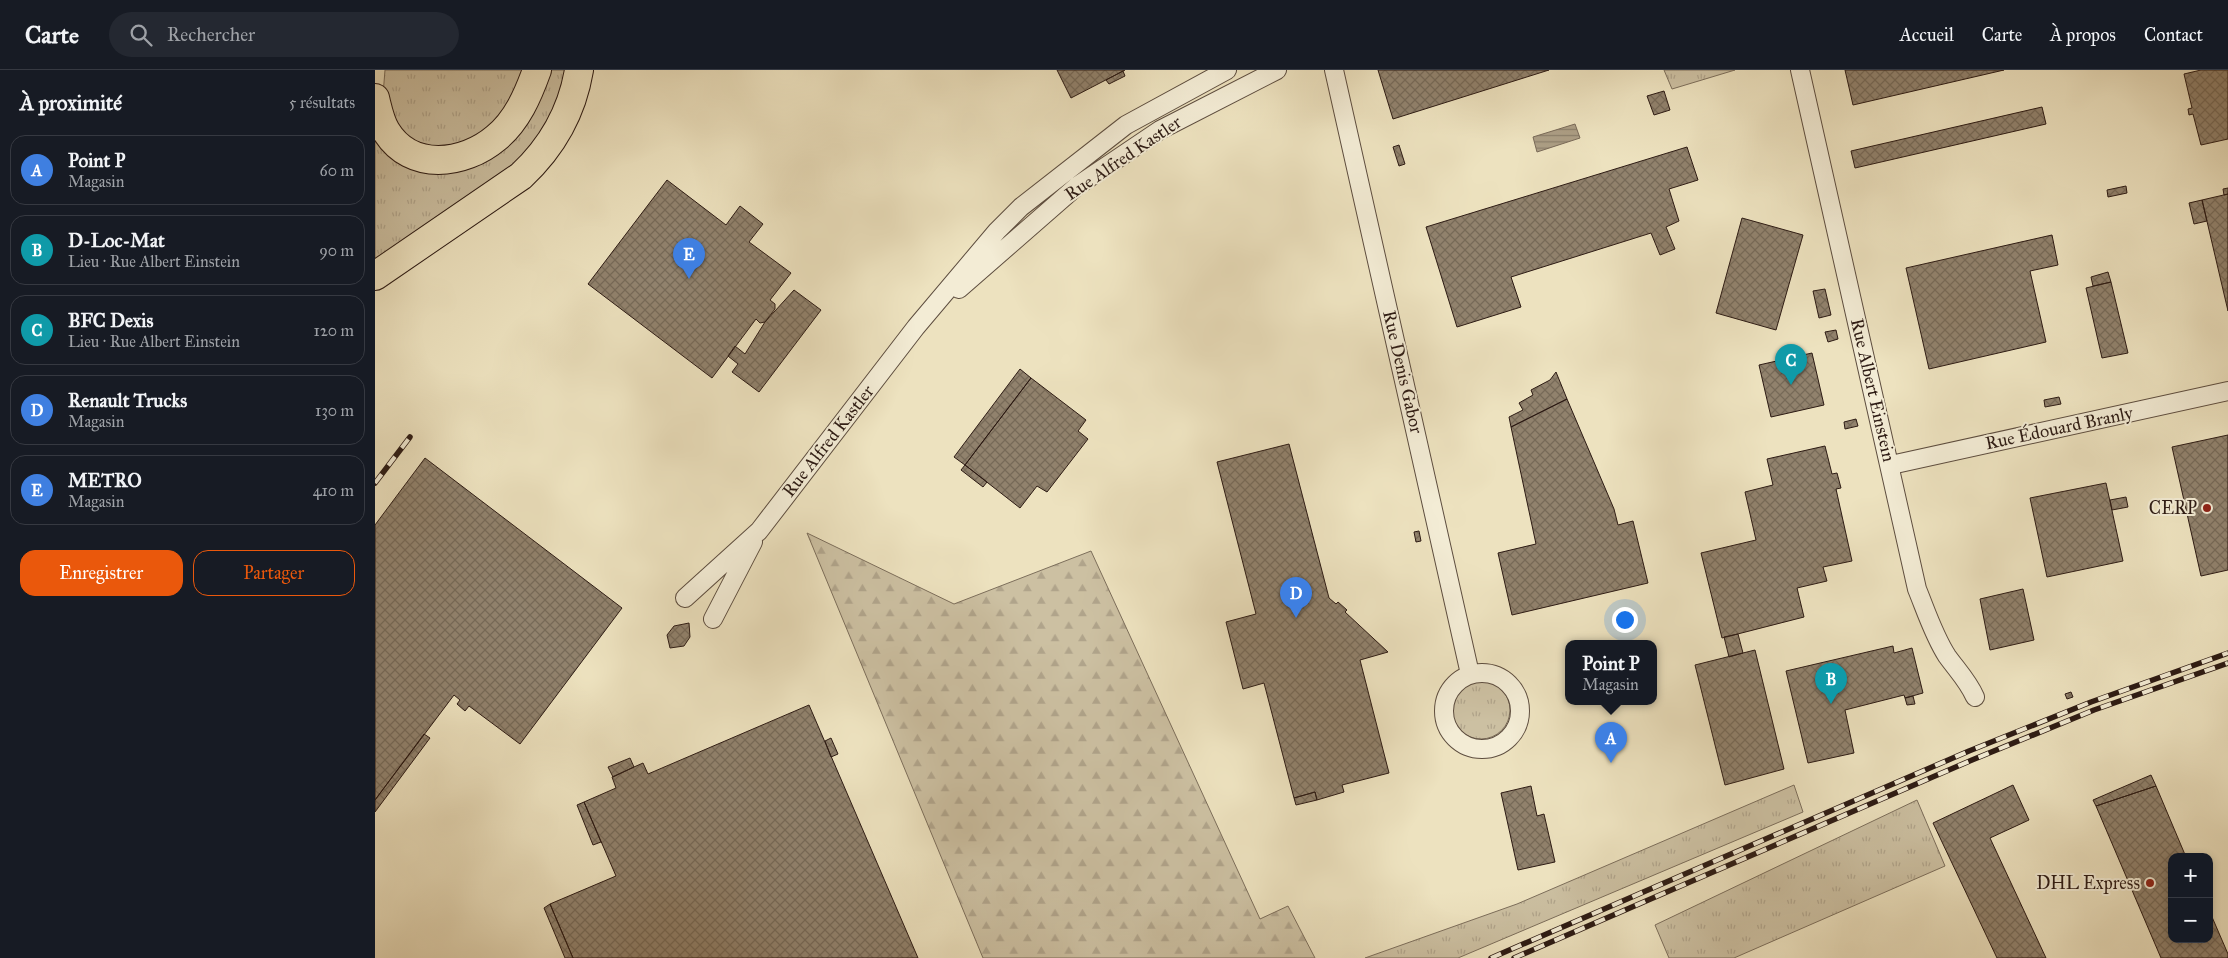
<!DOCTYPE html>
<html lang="fr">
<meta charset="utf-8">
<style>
:root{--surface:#171b24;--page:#242831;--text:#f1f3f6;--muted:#9ea1a6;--line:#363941;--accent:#ea580c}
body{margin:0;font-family:"IM FELL Great Primer",serif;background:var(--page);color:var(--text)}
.controls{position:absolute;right:15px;bottom:15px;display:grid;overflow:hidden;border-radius:10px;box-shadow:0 2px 8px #0003}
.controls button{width:45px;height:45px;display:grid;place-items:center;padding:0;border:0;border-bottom:1px solid var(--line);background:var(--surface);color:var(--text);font:25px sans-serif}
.you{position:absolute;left:1249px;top:549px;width:18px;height:18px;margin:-12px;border:4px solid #fff;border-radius:50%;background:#1a73e8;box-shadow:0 0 0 8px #1a73e833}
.badge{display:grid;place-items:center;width:32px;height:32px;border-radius:50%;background:var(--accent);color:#fff;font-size:16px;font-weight:700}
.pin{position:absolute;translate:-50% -41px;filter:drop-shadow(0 1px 2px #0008)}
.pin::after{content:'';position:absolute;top:26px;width:18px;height:15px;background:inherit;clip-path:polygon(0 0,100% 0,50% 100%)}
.popup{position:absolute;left:1190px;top:570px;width:92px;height:65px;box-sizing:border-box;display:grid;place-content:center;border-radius:10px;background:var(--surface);filter:drop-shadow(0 1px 4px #0005);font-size:16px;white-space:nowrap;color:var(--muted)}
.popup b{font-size:19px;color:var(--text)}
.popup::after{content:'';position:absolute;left:50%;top:100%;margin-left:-10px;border:10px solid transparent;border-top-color:var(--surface)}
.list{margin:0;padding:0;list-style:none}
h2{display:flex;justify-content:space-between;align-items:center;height:65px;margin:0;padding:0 20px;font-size:21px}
h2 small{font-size:16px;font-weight:400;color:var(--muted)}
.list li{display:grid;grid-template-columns:32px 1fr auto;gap:15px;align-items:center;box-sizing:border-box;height:70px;margin:0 10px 10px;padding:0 10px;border:1px solid var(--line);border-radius:15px}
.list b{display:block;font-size:19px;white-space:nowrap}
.list p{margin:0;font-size:16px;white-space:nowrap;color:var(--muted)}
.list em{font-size:16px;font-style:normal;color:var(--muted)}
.actions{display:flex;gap:10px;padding:15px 20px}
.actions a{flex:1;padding:11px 0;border:1px solid var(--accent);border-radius:15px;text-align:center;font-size:18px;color:var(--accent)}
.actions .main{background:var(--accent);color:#fff}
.icon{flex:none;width:28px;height:28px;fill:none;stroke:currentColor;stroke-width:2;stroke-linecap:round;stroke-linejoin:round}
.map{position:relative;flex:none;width:1853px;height:888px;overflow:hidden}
header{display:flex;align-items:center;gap:30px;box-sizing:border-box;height:70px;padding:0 25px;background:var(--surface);border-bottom:1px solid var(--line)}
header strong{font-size:24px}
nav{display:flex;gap:28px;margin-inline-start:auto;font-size:18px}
.search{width:350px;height:45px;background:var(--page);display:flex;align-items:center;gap:12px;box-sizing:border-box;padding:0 18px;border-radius:28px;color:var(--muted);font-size:19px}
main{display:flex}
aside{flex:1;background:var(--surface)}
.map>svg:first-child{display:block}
</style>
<header>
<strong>Carte</strong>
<div class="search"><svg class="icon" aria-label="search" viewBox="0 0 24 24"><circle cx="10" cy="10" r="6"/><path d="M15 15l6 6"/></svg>Rechercher</div>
<nav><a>Accueil</a><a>Carte</a><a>À propos</a><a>Contact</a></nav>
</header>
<main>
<aside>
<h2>À proximité<small>5 résultats</small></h2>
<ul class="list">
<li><span class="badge" style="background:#3f7fe0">A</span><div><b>Point P</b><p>Magasin</p></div><em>60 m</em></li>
<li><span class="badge" style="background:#0f9aa8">B</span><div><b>D-Loc-Mat</b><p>Lieu · Rue Albert Einstein</p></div><em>90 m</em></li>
<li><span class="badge" style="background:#0f9aa8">C</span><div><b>BFC Dexis</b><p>Lieu · Rue Albert Einstein</p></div><em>120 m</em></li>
<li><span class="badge" style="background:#3f7fe0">D</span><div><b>Renault Trucks</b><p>Magasin</p></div><em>130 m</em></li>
<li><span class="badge" style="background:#3f7fe0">E</span><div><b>METRO</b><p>Magasin</p></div><em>410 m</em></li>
</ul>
<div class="actions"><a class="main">Enregistrer</a><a>Partager</a></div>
</aside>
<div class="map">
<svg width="1853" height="888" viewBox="0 0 1853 888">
<defs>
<pattern id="grass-tufts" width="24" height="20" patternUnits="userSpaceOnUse" patternTransform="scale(1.25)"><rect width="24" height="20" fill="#ccc0a2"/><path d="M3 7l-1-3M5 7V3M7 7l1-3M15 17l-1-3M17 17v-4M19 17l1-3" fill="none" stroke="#b0a48b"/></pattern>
<pattern id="forest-firs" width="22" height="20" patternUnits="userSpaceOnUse" patternTransform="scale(1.25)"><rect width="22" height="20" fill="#ccc0a2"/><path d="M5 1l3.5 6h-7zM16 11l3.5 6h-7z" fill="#b0a48b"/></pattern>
<pattern id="water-rules" width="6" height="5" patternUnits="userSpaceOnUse" patternTransform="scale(1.25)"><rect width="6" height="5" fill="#ac9e85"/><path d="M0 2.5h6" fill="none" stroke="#8c806c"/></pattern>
<pattern id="building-cross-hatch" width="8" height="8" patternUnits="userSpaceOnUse" patternTransform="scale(1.25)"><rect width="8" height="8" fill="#91826d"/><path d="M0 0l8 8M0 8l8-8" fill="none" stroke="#776a58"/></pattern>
</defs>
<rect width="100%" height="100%" fill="#ede2bf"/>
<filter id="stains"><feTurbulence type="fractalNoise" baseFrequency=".004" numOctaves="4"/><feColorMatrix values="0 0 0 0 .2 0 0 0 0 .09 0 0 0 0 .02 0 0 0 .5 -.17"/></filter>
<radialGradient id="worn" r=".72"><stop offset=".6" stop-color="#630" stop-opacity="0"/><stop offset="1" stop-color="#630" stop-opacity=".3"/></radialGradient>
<path fill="url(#grass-tufts)" stroke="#7c6e5b" d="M 10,0 L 152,0 L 144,20 L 111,65 L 70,81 L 29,67 L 8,25 Z
M 171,0 L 191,0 L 188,14 L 179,41 L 166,64 L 138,99 L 0,195 L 0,62 L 87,98 Z
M 1289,0 L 1360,0 L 1297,19 Z
M1077 640a29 29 0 1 1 58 0a29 29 0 1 1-58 0Z
M 1419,715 L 1428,742 L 1083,888 L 990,888 L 1142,834 Z
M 1542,730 L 1570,796 L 1359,888 L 1294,888 L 1280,855 Z"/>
<path fill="url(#forest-firs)" stroke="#7c6e5b" d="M 432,463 L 579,534 L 716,481 L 885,849 L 913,836 L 940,888 L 608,888 Z"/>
<path fill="url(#water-rules)" stroke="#796a58" d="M 1200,54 L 1205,68 L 1162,82 L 1158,67 Z"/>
<path fill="url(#building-cross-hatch)" stroke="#2d1b14" d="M 682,0 L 750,0 L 696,28 Z
M 1003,0 L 1174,0 L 1018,49 Z
M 1470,0 L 1629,0 L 1478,35 Z
M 1826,0 L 1853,0 L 1853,69 L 1826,75 L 1818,44 L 1814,45 L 1813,39 L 1817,38 L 1809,4 Z
M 748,1 L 750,6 L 734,14 L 731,10 Z
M 1289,21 L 1295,40 L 1279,45 L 1272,26 Z
M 1667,37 L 1671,54 L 1480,98 L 1476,81 Z
M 1024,75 L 1030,94 L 1024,96 L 1018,77 Z
M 1312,77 L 1323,110 L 1294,119 L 1304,151 L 1291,157 L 1300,179 L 1285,185 L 1276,163 L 1136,207 L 1146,237 L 1082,257 L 1051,157 Z
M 292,110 L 351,155 L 365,136 L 388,154 L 374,172 L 416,203 L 395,230 L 400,234 L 400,239 L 390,252 L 385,253 L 381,249 L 337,308 L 213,214 Z
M 1751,116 L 1752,123 L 1733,127 L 1732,120 Z
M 1853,118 L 1853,124 L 1849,125 L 1848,119 Z
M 1853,124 L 1853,241 L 1827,130 Z
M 1827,130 L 1832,151 L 1819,154 L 1814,133 Z
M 1367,148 L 1428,165 L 1401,260 L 1341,243 Z
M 1677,165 L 1683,195 L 1655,201 L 1671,272 L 1554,299 L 1531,198 Z
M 1733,202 L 1736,212 L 1718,216 L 1716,207 Z
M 1736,212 L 1753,283 L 1727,288 L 1711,218 Z
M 1450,219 L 1456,245 L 1444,248 L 1438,221 Z
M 419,220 L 446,240 L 384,322 L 357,302 L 363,294 L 353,286 L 360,276 L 370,284 L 390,252 Z
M 1461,260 L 1463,269 L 1453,272 L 1450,262 Z
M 1437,283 L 1449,335 L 1396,347 L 1384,295 Z
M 645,299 L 656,308 L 590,395 L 579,387 Z
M 1181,302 L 1192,329 L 1136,357 L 1134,347 L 1148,340 L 1144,333 L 1158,325 L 1156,320 L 1175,310 Z
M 656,308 L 711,350 L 703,361 L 713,369 L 672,422 L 662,416 L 645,438 L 590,395 Z
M 1684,327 L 1686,334 L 1670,337 L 1669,330 Z
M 1192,329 L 1239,439 L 1243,455 L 1258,451 L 1273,513 L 1137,545 L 1123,483 L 1161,474 L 1136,357 Z
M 1481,349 L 1483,356 L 1470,359 L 1469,352 Z
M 1853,365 L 1853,500 L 1826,506 L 1797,377 Z
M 914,374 L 954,528 L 961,534 L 963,532 L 972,540 L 970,542 L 1013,582 L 985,590 L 1014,703 L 967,715 L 969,722 L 942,730 L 940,722 L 919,728 L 889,613 L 868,619 L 851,552 L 881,544 L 842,392 Z
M 1450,376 L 1457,404 L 1462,403 L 1466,418 L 1461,419 L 1477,491 L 1448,497 L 1452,511 L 1422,518 L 1429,547 L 1347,568 L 1326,483 L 1381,470 L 1370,422 L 1398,415 L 1392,389 Z
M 50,388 L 247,538 L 145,674 L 94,636 L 90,641 L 82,634 L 85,630 L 79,625 L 0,730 L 0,455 Z
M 590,395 L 612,412 L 608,417 L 586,400 Z
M 1731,413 L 1748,491 L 1672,507 L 1655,428 Z
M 1751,427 L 1753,437 L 1737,440 L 1735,430 Z
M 1044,461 L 1046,471 L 1041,472 L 1039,462 Z
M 1648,519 L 1659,570 L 1615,580 L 1605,529 Z
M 314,553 L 315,567 L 309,576 L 295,578 L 292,565 L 299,556 Z
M 1363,564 L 1368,583 L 1354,587 L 1349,567 Z
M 1518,576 L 1519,583 L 1537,578 L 1548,623 L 1530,628 L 1529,625 L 1470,640 L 1479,683 L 1433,693 L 1411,601 Z
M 1380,580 L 1409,699 L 1350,715 L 1320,595 Z
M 1696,622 L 1698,627 L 1692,629 L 1690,624 Z
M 1538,626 L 1540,634 L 1532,635 L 1530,628 Z
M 434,635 L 543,888 L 198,888 L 175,834 L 241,806 L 209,732 L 241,718 L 237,707 L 259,697 L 268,693 L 273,704 Z
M 49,664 L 55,668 L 0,742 L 0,730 Z
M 456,668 L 463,684 L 456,687 L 450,671 Z
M 255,688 L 259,697 L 238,707 L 233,697 Z
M 1776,705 L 1781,716 L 1721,736 L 1718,730 Z
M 1638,715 L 1654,750 L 1615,768 L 1671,888 L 1622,888 L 1558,753 Z
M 1156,716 L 1162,746 L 1169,744 L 1180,792 L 1143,800 L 1126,723 Z
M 1781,716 L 1811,787 L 1797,787 L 1797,869 L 1834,869 L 1834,840 L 1853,884 L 1853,888 L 1786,888 L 1721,736 Z
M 940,722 L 942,730 L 921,735 L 919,728 Z
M 209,732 L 226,772 L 218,775 L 202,735 Z
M 175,834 L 198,888 L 190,888 L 169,838 Z"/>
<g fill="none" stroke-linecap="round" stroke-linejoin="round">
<defs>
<path id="minor" d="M 959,0 L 1095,604
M 1425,0 L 1542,519 C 1551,541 1559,566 1572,586 C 1582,600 1593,611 1600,627
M 584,219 L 702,116 L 785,60 L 902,0
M 1516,395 L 1853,321
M 310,528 L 384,461 L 541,257 L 622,161 L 646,137 L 751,55 L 852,0
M 338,549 L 378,472
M1069 641a38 38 0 1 1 76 0a38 38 0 1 1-76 0Z"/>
<path id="primary" d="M 0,28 C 3,40 5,51 11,61 C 36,102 89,95 121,68 C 142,51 153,25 162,0
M 0,206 L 146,106 C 177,77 197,42 204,0"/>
</defs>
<use href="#minor" stroke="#5d4d3f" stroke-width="20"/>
<use href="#primary" stroke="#2d1b14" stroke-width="30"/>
<use href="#minor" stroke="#f3ecd5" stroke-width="18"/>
<use href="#primary" stroke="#ede2bf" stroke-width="28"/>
<defs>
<path id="rail" d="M 0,413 L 35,367
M 1116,888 L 1594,681 L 1716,632 L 1853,583
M 1139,888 L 1597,690 L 1719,640 L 1853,593"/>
</defs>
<use href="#rail" stroke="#2d1b14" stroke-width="5.5"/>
<use href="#rail" stroke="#f3ecd5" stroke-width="4" stroke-dasharray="11" stroke-linecap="butt"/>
</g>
<g fill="#8f2418" stroke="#f3ecd5" stroke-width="2">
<circle cx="1832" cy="438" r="5"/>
<circle cx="1775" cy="813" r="5"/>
</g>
<g text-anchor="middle" stroke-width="4" stroke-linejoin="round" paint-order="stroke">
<g font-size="18" fill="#2d1b14" stroke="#f3ecd5">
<text transform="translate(748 88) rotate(-34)" y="6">Rue Alfred Kastler</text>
<text transform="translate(1028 302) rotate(77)" y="6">Rue Denis Gabor</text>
<text transform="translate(1498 320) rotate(77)" y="6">Rue Albert Einstein</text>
<text transform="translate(1684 358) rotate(-12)" y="6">Rue Édouard Branly</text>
<text transform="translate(453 371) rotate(-52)" y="6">Rue Alfred Kastler</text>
</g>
<g font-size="18" fill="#2d1b14" stroke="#f3ecd5" text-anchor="end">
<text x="1822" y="444">CERP</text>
<text x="1765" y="819">DHL Express</text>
</g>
</g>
<rect width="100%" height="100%" filter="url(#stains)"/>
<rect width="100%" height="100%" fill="url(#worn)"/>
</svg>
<div class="controls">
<button>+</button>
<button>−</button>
</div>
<div class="you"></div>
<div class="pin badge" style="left:1236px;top:693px;background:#3f7fe0">A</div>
<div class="popup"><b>Point P</b>Magasin</div>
<div class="pin badge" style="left:1456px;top:634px;background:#0f9aa8">B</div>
<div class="pin badge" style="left:1416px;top:315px;background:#0f9aa8">C</div>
<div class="pin badge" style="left:921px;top:548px;background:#3f7fe0">D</div>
<div class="pin badge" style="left:314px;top:209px;background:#3f7fe0">E</div>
</div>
</main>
